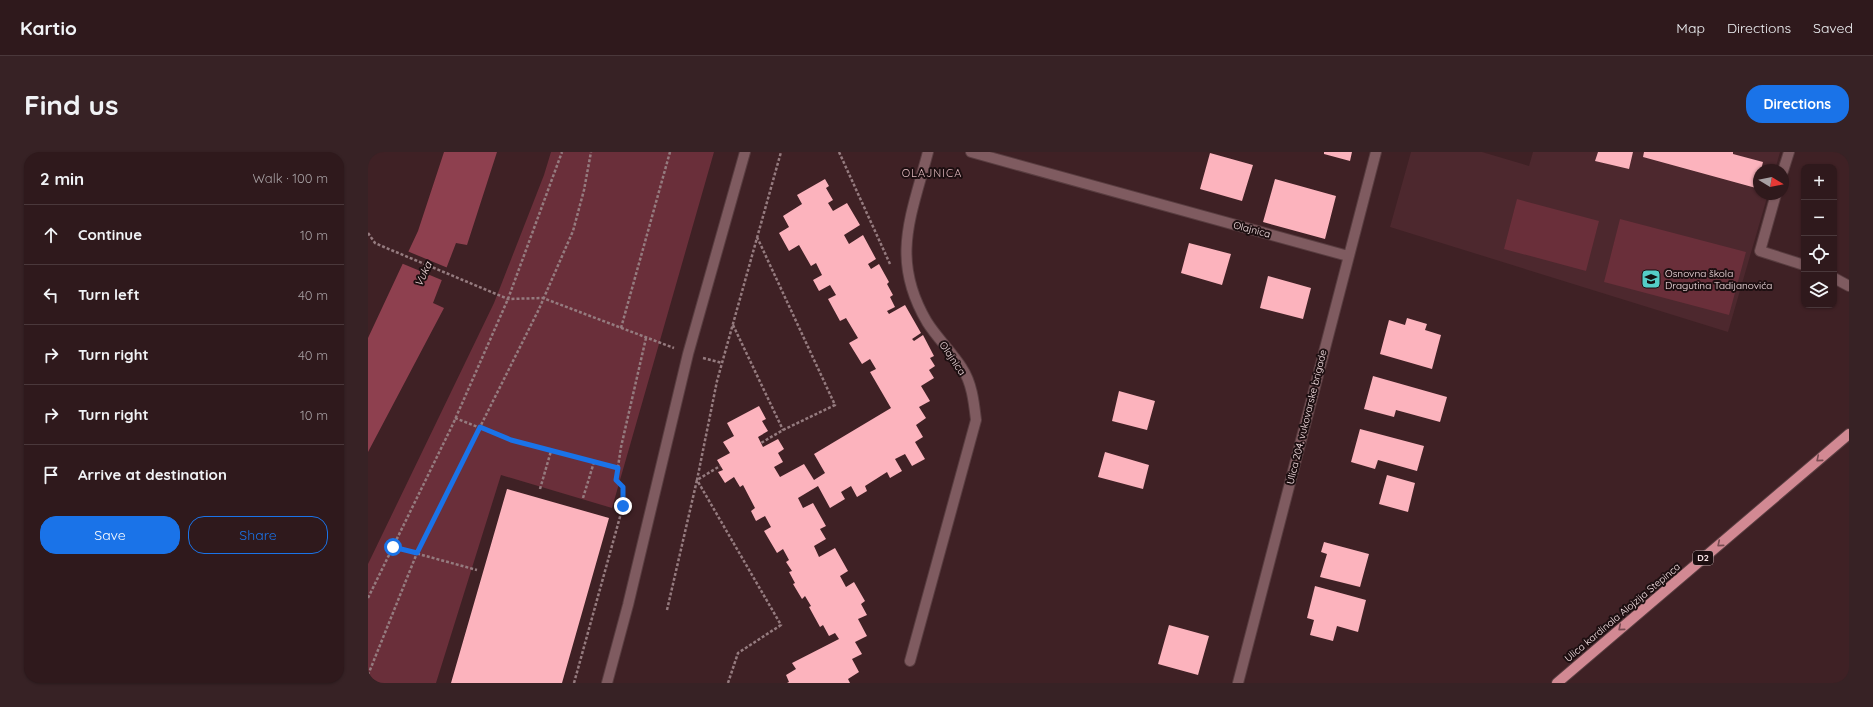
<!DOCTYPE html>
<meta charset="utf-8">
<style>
:root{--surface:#2f191c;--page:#372225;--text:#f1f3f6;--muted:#a7a0a3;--line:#4a383b;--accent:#1a73e8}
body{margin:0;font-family:Quicksand,sans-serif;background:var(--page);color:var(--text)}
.controls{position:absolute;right:12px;top:12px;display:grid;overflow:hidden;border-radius:8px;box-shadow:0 1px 3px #0004}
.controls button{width:36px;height:36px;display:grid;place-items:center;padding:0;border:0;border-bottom:1px solid var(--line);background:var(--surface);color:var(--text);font:20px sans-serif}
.compass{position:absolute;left:1385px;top:12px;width:36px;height:36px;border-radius:50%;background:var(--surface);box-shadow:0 1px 3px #0004;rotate:100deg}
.stop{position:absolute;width:12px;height:12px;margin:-9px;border:3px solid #1a73e8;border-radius:50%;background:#fff}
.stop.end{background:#1a73e8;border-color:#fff;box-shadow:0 1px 4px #0008}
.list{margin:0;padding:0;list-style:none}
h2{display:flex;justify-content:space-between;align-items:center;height:52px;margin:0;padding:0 16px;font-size:17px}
h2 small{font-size:13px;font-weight:400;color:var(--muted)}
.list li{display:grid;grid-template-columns:26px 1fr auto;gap:12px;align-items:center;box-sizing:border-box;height:60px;padding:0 16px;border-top:1px solid var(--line)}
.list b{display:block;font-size:15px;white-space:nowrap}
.list em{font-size:13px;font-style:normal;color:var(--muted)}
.actions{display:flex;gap:8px;padding:12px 16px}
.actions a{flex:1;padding:9px 0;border:1px solid var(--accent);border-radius:16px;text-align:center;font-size:14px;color:var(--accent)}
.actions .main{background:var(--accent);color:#fff}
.icon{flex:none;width:22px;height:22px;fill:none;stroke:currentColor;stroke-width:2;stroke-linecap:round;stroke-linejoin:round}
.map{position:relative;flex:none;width:1481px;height:531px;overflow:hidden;border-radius:16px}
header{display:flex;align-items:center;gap:24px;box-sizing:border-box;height:56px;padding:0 20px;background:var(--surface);border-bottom:1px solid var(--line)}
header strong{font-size:19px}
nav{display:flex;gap:22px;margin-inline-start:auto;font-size:14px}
.intro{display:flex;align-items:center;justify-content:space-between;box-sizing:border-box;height:96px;padding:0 24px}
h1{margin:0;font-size:28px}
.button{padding:10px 18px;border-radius:16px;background:var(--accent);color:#fff;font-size:14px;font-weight:700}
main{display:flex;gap:24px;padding:0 24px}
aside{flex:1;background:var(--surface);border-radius:16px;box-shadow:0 1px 3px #0004}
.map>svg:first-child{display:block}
</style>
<header>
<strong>Kartio</strong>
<nav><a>Map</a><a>Directions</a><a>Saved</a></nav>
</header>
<div class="intro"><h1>Find us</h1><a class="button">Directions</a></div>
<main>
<aside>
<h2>2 min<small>Walk · 100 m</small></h2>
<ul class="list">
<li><svg class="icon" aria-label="ahead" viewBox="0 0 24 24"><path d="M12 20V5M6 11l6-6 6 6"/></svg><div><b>Continue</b></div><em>10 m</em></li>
<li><svg class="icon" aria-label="left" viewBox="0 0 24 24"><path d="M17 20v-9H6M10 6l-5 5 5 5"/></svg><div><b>Turn left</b></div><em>40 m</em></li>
<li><svg class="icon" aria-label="right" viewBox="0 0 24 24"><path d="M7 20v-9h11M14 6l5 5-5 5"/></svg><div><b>Turn right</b></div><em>40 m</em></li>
<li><svg class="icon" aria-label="right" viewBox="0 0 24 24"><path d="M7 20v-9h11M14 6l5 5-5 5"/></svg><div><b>Turn right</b></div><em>10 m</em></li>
<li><svg class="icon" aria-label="arrive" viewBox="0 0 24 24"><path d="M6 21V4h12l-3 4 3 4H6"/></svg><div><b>Arrive at destination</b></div></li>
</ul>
<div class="actions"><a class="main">Save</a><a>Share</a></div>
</aside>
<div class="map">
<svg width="1481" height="531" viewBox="0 0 1481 531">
<rect width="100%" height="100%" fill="#3f2125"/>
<path fill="#4d282e" d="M 1043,0 L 1114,0 L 1161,14 L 1165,0 L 1412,0 L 1407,18 L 1391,18 L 1391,42 L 1400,42 L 1360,180 L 1022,75 Z"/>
<path fill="#6a2f3a" d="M 183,0 L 346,0 L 244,356 L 133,323 L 68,531 L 0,531 L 0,412 L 126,151 L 176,23 Z
M 1149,47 L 1231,69 L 1218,119 L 1136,97 Z
M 1252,67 L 1378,100 L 1361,163 L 1236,130 Z"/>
<path fill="#8e404f" d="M 76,0 L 129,0 L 99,93 L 88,91 L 65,151 L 76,156 L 0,300 L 0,186 L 50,79 Z"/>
<path fill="#3f2125" d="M 39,99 L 80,116 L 76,129 L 33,111 Z"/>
<path fill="#fcb3bd" d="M 956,0 L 984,0 L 982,9 L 956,2 Z
M 1230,0 L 1265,0 L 1261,17 L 1227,9 Z
M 1276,0 L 1365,0 L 1365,2 L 1395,10 L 1393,18 L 1391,18 L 1388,36 L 1275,5 Z
M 842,1 L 885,13 L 874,49 L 832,37 Z
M 457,27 L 461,34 L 458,36 L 465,48 L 460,51 L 465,59 L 479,51 L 492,73 L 476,83 L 481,92 L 495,83 L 508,107 L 500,112 L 503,117 L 511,112 L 521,130 L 519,132 L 525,143 L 522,145 L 527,155 L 519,159 L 521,162 L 537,153 L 553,181 L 544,187 L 546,189 L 555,183 L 566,204 L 562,206 L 567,214 L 561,218 L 566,226 L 553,234 L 562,249 L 551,255 L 558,266 L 548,273 L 555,285 L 547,290 L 557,307 L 544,314 L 537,302 L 527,307 L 534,319 L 522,326 L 519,320 L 497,334 L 499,339 L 489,345 L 483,334 L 473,340 L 477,347 L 462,356 L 450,334 L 430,346 L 435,356 L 445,351 L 458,374 L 452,377 L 458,387 L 446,394 L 451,405 L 467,396 L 480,419 L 472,424 L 478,435 L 486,430 L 497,449 L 493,452 L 499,463 L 490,467 L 499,484 L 487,490 L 494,502 L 484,507 L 491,520 L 480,527 L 482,531 L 419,531 L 421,530 L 418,523 L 428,517 L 424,511 L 471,487 L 467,481 L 461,484 L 455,473 L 452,475 L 441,455 L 443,454 L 437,444 L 434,447 L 425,432 L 427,431 L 421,420 L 424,419 L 418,410 L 421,408 L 415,397 L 409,401 L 396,379 L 403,375 L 397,364 L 388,369 L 383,359 L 387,356 L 375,333 L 372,335 L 366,325 L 357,331 L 350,320 L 355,318 L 349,308 L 362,301 L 355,290 L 366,284 L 359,271 L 391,254 L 398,267 L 394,269 L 400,279 L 390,285 L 395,295 L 410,287 L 416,297 L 410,301 L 415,310 L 406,315 L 412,325 L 436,312 L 446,328 L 457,321 L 446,302 L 523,256 L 502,220 L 508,217 L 502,207 L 494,212 L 481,191 L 490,186 L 478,166 L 472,169 L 460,147 L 468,143 L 462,133 L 451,139 L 445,128 L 454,123 L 448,111 L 443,114 L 431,93 L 421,99 L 411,81 L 421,75 L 415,64 L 434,52 L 429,43 Z
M 907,27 L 968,44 L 957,87 L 895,70 Z
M 821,91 L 863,102 L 854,133 L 813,121 Z
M 900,124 L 943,136 L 935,167 L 892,156 Z
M 1039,166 L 1059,172 L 1057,178 L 1073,183 L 1064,217 L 1012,202 L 1021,168 L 1037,173 Z
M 1005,224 L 1079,245 L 1072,270 L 1028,258 L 1026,265 L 996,257 Z
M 751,239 L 787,249 L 779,278 L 744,269 Z
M 992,277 L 1056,294 L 1049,319 L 1010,308 L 1007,317 L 983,310 Z
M 737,300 L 781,313 L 775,337 L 730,325 Z
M 1019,323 L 1047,331 L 1040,360 L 1011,352 Z
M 139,337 L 241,366 L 194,531 L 83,531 Z
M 956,390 L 1001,402 L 992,435 L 952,425 L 959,402 L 953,400 Z
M 947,434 L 998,448 L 990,480 L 969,474 L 965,489 L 942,483 L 946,468 L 939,466 Z
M 801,473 L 841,484 L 830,523 L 790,512 Z"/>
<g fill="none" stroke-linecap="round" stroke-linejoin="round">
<defs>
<path id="minor" d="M 603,0 L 980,104
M 1415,19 L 1421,0
M 1408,42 L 1392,99 L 1436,113
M 1466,126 L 1481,134
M 542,509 L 608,268 C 606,251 604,231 594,216 C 584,200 569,186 559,170 C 522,107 543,65 560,0
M 239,531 L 260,453 L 320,202 L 377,0
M 870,531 L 1008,0"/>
<path id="major" d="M 1189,531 L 1481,282"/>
</defs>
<use href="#minor" stroke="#593d40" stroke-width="12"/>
<use href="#major" stroke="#593d40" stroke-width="12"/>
<path stroke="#957b7f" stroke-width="2.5" stroke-dasharray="3 2" stroke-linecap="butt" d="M 471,0 L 522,112
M 0,81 L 7,91 L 16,95 L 140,147 L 175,146 L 306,196
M 389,85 L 467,253 L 415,278 L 393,291
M 365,173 L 415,278
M 253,176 L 302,0
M 335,206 L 354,211
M 87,266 L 143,288 L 250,316
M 172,337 L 183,299
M 215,346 L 226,310
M 25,395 L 109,418
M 0,446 L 85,272 L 140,147 L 194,0
M 299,458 L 329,328 L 352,314
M 0,523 L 49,401 L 171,157 L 205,79 L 216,38 L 223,0
M 206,531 L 255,354 L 255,335 L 248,328 L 253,295 L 278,186
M 360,531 L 370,501 L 413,473 L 329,328 L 349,229 L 413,0"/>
<use href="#minor" stroke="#7f5b60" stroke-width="10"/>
<use href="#major" stroke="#d28993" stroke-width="10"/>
</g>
<defs><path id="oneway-chevron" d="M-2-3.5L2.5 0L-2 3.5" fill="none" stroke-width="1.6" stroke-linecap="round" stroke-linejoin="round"/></defs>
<g stroke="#784c52">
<use href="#oneway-chevron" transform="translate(1451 307) rotate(140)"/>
<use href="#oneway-chevron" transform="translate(1352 392) rotate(140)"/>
<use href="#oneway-chevron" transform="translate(1253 476) rotate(140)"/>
</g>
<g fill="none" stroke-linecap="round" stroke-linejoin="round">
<path stroke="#1a73e8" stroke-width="5" d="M 25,395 L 49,401 L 112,275 L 143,288 L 250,316 L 248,328 L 255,335 L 255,354"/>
</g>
<defs>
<symbol id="school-square" viewBox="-11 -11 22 22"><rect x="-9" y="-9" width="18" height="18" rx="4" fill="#54cdc7" stroke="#1d0f11"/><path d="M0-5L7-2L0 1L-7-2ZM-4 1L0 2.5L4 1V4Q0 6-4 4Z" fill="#111"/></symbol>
</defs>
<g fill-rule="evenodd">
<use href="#school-square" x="1272" y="116" width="22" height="22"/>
</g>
<g text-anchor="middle" stroke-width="4" stroke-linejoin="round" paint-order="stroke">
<rect fill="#1d0f11" stroke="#b8a6a8" stroke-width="1" x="1325" y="399" width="20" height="14" rx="3"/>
<g font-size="9" font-weight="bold" fill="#fbe6e9">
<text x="1335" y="409">D2</text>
</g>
<g font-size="10" fill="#fbe6e9" stroke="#1d0f11">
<text transform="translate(884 77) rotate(15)" y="4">Olajnica</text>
<text transform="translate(585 206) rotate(56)" y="4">Olajnica</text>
<text transform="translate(938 265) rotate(-76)" y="4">Ulica 204. vukovarske brigade</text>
<text transform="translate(1254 460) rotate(-40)" y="4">Ulica kardinala Alojzija Stepinca</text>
</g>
<g font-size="10" fill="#fbe6e9" stroke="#1d0f11" text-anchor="start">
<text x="1297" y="125">Osnovna škola<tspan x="1297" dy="12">Dragutina Tadijanovića</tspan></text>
</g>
<g font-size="11" letter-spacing="1" fill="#e0b8bd" stroke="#1d0f11">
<text x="564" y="25">OLAJNICA</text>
</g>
<g font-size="11" font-style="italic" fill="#f2dadc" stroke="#1d0f11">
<text transform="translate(55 122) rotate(-65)" y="4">Vuka</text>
</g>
</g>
</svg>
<div class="controls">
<button>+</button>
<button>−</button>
<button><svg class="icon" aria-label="locate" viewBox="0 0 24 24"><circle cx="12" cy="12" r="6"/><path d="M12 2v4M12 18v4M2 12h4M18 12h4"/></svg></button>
<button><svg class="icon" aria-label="layers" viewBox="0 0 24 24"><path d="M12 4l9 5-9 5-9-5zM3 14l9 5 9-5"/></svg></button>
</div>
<svg class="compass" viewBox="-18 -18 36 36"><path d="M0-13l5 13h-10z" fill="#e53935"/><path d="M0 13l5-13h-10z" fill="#a7a0a3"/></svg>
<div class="stop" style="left:25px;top:395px"></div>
<div class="stop end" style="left:255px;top:354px"></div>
</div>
</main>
